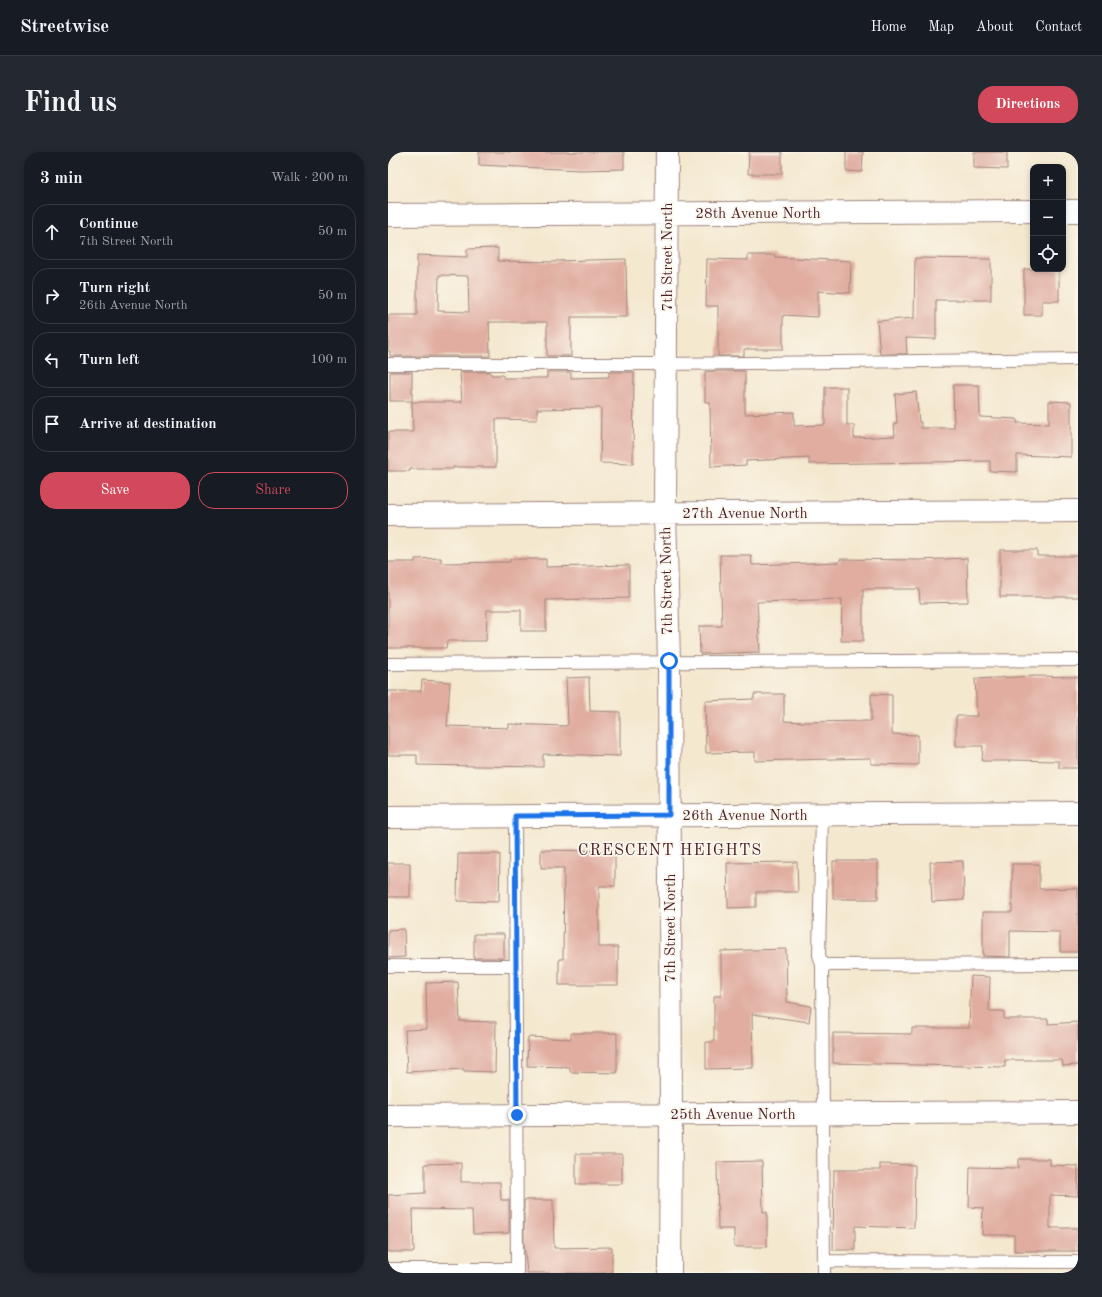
<!DOCTYPE html>
<meta charset="utf-8">
<style>
:root{--surface:#171b24;--page:#242831;--text:#f1f3f6;--muted:#9ea1a6;--line:#363941;--accent:#d1495b}
body{margin:0;font-family:"Old Standard TT",serif;background:var(--page);color:var(--text)}
.controls{position:absolute;right:12px;top:12px;display:grid;overflow:hidden;border-radius:8px;box-shadow:0 2px 6px #0003}
.controls button{width:36px;height:36px;display:grid;place-items:center;padding:0;border:0;border-bottom:1px solid var(--line);background:var(--surface);color:var(--text);font:20px sans-serif}
.stop{position:absolute;width:12px;height:12px;margin:-9px;border:3px solid #1a73e8;border-radius:50%;background:#fff}
.stop.end{background:#1a73e8;border-color:#fff;box-shadow:0 1px 4px #0008}
.list{margin:0;padding:0;list-style:none}
h2{display:flex;justify-content:space-between;align-items:center;height:52px;margin:0;padding:0 16px;font-size:17px}
h2 small{font-size:13px;font-weight:400;color:var(--muted)}
.list li{display:grid;grid-template-columns:26px 1fr auto;gap:12px;align-items:center;box-sizing:border-box;height:56px;margin:0 8px 8px;padding:0 8px;border:1px solid var(--line);border-radius:16px}
.list b{display:block;font-size:15px;white-space:nowrap}
.list p{margin:0;font-size:13px;white-space:nowrap;color:var(--muted)}
.list em{font-size:13px;font-style:normal;color:var(--muted)}
.actions{display:flex;gap:8px;padding:12px 16px}
.actions a{flex:1;padding:9px 0;border:1px solid var(--accent);border-radius:16px;text-align:center;font-size:14px;color:var(--accent)}
.actions .main{background:var(--accent);color:#fff}
.icon{flex:none;width:22px;height:22px;fill:none;stroke:currentColor;stroke-width:2;stroke-linecap:round;stroke-linejoin:round}
.map{position:relative;flex:none;width:690px;height:1121px;overflow:hidden;border-radius:16px}
header{display:flex;align-items:center;gap:24px;box-sizing:border-box;height:56px;padding:0 20px;background:var(--surface);border-bottom:1px solid var(--line)}
header strong{font-size:19px}
nav{display:flex;gap:22px;margin-inline-start:auto;font-size:14px}
.intro{display:flex;align-items:center;justify-content:space-between;box-sizing:border-box;height:96px;padding:0 24px}
h1{margin:0;font-size:28px}
.button{padding:10px 18px;border-radius:16px;background:var(--accent);color:#fff;font-size:14px;font-weight:700}
main{display:flex;gap:24px;padding:0 24px}
aside{flex:1;background:var(--surface);border-radius:16px;box-shadow:0 2px 6px #0003}
.map>svg:first-child{display:block}
</style>
<header>
<strong>Streetwise</strong>
<nav><a>Home</a><a>Map</a><a>About</a><a>Contact</a></nav>
</header>
<div class="intro"><h1>Find us</h1><a class="button">Directions</a></div>
<main>
<aside>
<h2>3 min<small>Walk · 200 m</small></h2>
<ul class="list">
<li><svg class="icon" aria-label="ahead" viewBox="0 0 24 24"><path d="M12 20V5M6 11l6-6 6 6"/></svg><div><b>Continue</b><p>7th Street North</p></div><em>50 m</em></li>
<li><svg class="icon" aria-label="right" viewBox="0 0 24 24"><path d="M7 20v-9h11M14 6l5 5-5 5"/></svg><div><b>Turn right</b><p>26th Avenue North</p></div><em>50 m</em></li>
<li><svg class="icon" aria-label="left" viewBox="0 0 24 24"><path d="M17 20v-9H6M10 6l-5 5 5 5"/></svg><div><b>Turn left</b></div><em>100 m</em></li>
<li><svg class="icon" aria-label="arrive" viewBox="0 0 24 24"><path d="M6 21V4h12l-3 4 3 4H6"/></svg><div><b>Arrive at destination</b></div></li>
</ul>
<div class="actions"><a class="main">Save</a><a>Share</a></div>
</aside>
<div class="map">
<svg width="690" height="1121" viewBox="0 0 690 1121">
<rect width="100%" height="100%" fill="#fbf7ec"/>
<filter id="ink" filterUnits="userSpaceOnUse"><feTurbulence type="fractalNoise" baseFrequency=".025" numOctaves="2"/><feDisplacementMap in="SourceGraphic" scale="8" xChannelSelector="R" yChannelSelector="G"/><feConvolveMatrix kernelMatrix="1 2 1 2 8 2 1 2 1" color-interpolation-filters="sRGB"/></filter>
<filter id="wash" filterUnits="userSpaceOnUse"><feTurbulence type="fractalNoise" baseFrequency=".012" numOctaves="4" result="noise"/><feDisplacementMap in="SourceGraphic" scale="16" xChannelSelector="R" yChannelSelector="G"/><feGaussianBlur stdDeviation="0.9" result="paint"/><feColorMatrix in="noise" values="0 0 0 0 0 0 0 0 0 0 0 0 0 0 0 0 0 1.4 0 .05"/><feComposite in="paint" operator="in"/></filter>
<g filter="url(#wash)">
<rect width="100%" height="100%" fill="#f4e8cf"/>
<g id="blocks">
<path fill="#e0ada0" fill-rule="evenodd" d="M 91,0 L 236,0 L 236,17 L 192,18 L 91,13 Z
M 361,0 L 394,0 L 394,22 L 360,22 Z
M 458,0 L 475,0 L 474,20 L 458,19 Z
M 586,0 L 619,0 L 619,17 L 586,16 Z
M 110,96 L 110,109 L 168,110 L 168,109 L 238,107 L 239,165 L 183,165 L 183,204 L 159,204 L 159,170 L 101,170 L 102,204 L 2,204 L 2,199 L 0,199 L 0,163 L 29,163 L 29,103 L 79,105 L 79,97 ZM 51,123 L 80,124 L 81,160 L 50,159 Z
M 360,103 L 387,103 L 387,105 L 463,109 L 462,141 L 430,139 L 430,165 L 395,163 L 395,197 L 356,197 L 356,204 L 330,204 L 330,154 L 318,154 L 319,107 L 360,108 Z
M 527,106 L 603,107 L 603,148 L 548,148 L 548,187 L 518,186 L 519,202 L 492,202 L 489,169 L 526,166 Z
M 636,117 L 671,117 L 671,149 L 654,149 L 654,163 L 636,163 Z
M 330,219 L 357,219 L 357,262 L 406,260 L 406,274 L 437,273 L 437,235 L 459,235 L 459,273 L 466,273 L 466,286 L 507,284 L 506,271 L 509,271 L 507,242 L 528,240 L 531,270 L 533,270 L 533,276 L 566,276 L 565,233 L 591,233 L 592,265 L 629,267 L 629,271 L 661,272 L 661,249 L 683,250 L 683,305 L 629,303 L 629,320 L 602,319 L 602,309 L 421,312 L 421,306 L 358,309 L 358,313 L 323,315 L 322,250 L 317,250 L 317,220 Z
M 2,220 L 24,220 L 24,249 L 2,249 Z
M 72,220 L 103,220 L 103,223 L 115,223 L 115,226 L 159,226 L 159,220 L 183,220 L 183,226 L 221,225 L 221,220 L 246,220 L 245,312 L 212,311 L 213,256 L 149,257 L 149,268 L 108,267 L 108,315 L 65,315 L 65,317 L 22,317 L 22,319 L 0,319 L 0,280 L 25,280 L 24,250 L 74,250 Z
M 612,398 L 649,398 L 649,404 L 690,404 L 690,445 L 612,445 Z
M 332,403 L 363,403 L 364,413 L 452,410 L 452,407 L 531,408 L 579,406 L 580,450 L 532,451 L 531,437 L 475,437 L 475,489 L 453,489 L 454,447 L 369,450 L 372,500 L 312,502 L 311,474 L 334,474 Z
M 53,406 L 53,411 L 122,410 L 122,407 L 158,407 L 158,415 L 241,413 L 241,446 L 158,448 L 158,479 L 133,479 L 133,458 L 99,458 L 98,489 L 59,489 L 58,496 L 0,496 L 0,410 L 27,410 L 27,407 Z
M 647,524 L 690,525 L 690,616 L 671,616 L 671,609 L 622,608 L 622,609 L 594,609 L 595,594 L 568,594 L 568,564 L 589,564 L 587,527 Z
M 201,525 L 202,559 L 232,560 L 232,604 L 155,602 L 155,615 L 29,613 L 29,603 L 0,603 L 0,539 L 33,539 L 34,528 L 62,530 L 59,574 L 121,576 L 121,572 L 178,574 L 180,572 L 178,526 Z
M 366,542 L 396,542 L 396,569 L 416,570 L 483,569 L 483,542 L 504,543 L 504,582 L 530,583 L 530,613 L 483,612 L 483,606 L 367,609 L 367,600 L 318,601 L 317,549 L 366,547 Z
M 153,698 L 227,699 L 227,734 L 211,734 L 211,795 L 230,795 L 230,833 L 171,833 L 171,807 L 175,807 L 176,716 L 153,716 Z
M 70,702 L 112,702 L 111,750 L 69,749 Z
M 445,709 L 490,709 L 490,747 L 445,747 Z
M 575,709 L 576,748 L 544,750 L 542,710 Z
M 409,710 L 410,740 L 368,740 L 368,755 L 340,756 L 339,711 Z
M 0,711 L 22,711 L 22,745 L 0,745 Z
M 624,712 L 651,712 L 651,737 L 690,736 L 690,800 L 672,800 L 672,780 L 622,779 L 622,805 L 595,804 L 595,760 L 624,760 Z
M 16,777 L 17,805 L 0,806 L 0,778 Z
M 86,782 L 116,782 L 116,806 L 86,806 Z
M 398,797 L 399,850 L 423,854 L 421,870 L 364,862 L 365,916 L 318,917 L 318,890 L 326,890 L 326,844 L 333,844 L 333,799 Z
M 583,824 L 602,825 L 601,859 L 616,859 L 616,867 L 660,867 L 660,872 L 690,870 L 690,913 L 675,914 L 674,908 L 617,908 L 617,915 L 445,911 L 445,881 L 524,882 L 524,876 L 581,876 Z
M 70,830 L 72,869 L 108,870 L 107,920 L 76,919 L 76,917 L 19,920 L 17,878 L 39,877 L 38,831 Z
M 183,881 L 229,881 L 229,921 L 182,920 L 182,915 L 139,914 L 140,885 L 183,887 Z
M 188,1002 L 234,1002 L 234,1032 L 188,1032 Z
M 630,1007 L 662,1007 L 662,1013 L 690,1014 L 690,1044 L 662,1043 L 662,1076 L 690,1076 L 690,1099 L 626,1099 L 626,1083 L 594,1083 L 595,1056 L 581,1055 L 582,1015 L 630,1016 Z
M 374,1009 L 375,1060 L 379,1060 L 379,1095 L 346,1095 L 346,1077 L 330,1077 L 329,1010 Z
M 73,1011 L 73,1030 L 112,1030 L 113,1048 L 121,1048 L 121,1081 L 85,1082 L 84,1058 L 25,1057 L 26,1100 L 0,1100 L 0,1043 L 37,1041 L 37,1012 Z
M 492,1012 L 527,1013 L 526,1076 L 467,1074 L 467,1098 L 445,1098 L 446,1018 L 492,1018 Z
M 136,1048 L 165,1048 L 166,1096 L 224,1095 L 224,1121 L 139,1121 L 136,1091 Z"/>
</g>
</g>
<g filter="url(#ink)">
<use href="#blocks" fill-opacity="0" stroke="#9f847d" stroke-width="1"/>
<g fill="none" stroke-linecap="round" stroke-linejoin="round">
<defs>
<path id="lane" d="M 0,212 L 278,212 L 690,207
M 0,512 L 690,508
M 127,664 L 129,1121
M 434,813 L 431,803 L 434,662
M 0,814 L 128,814
M 436,1109 L 690,1110
M 0,1117 L 129,1117
M 436,1121 L 434,813 L 690,812"/>
<path id="street" d="M 279,0 L 277,361 L 281,509 L 283,962 L 282,1121
M 675,59 L 690,59
M 0,63 L 645,59
M 0,363 L 690,359
M 0,665 L 690,661
M 0,964 L 690,960"/>
</defs>
<use href="#lane" stroke="#9f847d" stroke-width="14"/>
<use href="#street" stroke="#9f847d" stroke-width="24"/>
<use href="#lane" stroke="#fff" stroke-width="12"/>
<use href="#street" stroke="#fff" stroke-width="22"/>
</g>
</g>
<g fill="none" stroke-linecap="round" stroke-linejoin="round" filter="url(#ink)">
<path stroke="#1a73e8" stroke-width="5" d="M 129,963 L 127,664 L 281,663 L 281,509"/>
</g>
<g text-anchor="middle" stroke-width="3.5" stroke-linejoin="round" paint-order="stroke">
<g font-size="15" fill="#4a1f2b" stroke="#fbf7ec">
<text x="370" y="66">28th Avenue North</text>
<text transform="translate(279 105) rotate(-90)" y="5">7th Street North</text>
<text x="357" y="366">27th Avenue North</text>
<text transform="translate(278 429) rotate(-91)" y="5">7th Street North</text>
<text x="357" y="668">26th Avenue North</text>
<text transform="translate(282 776) rotate(-90)" y="5">7th Street North</text>
<text x="345" y="967">25th Avenue North</text>
</g>
<g font-size="16" letter-spacing="1" fill="#4a1f2b" stroke="#fbf7ec">
<text x="282" y="703">CRESCENT HEIGHTS</text>
</g>
</g>
</svg>
<div class="controls">
<button>+</button>
<button>−</button>
<button><svg class="icon" aria-label="locate" viewBox="0 0 24 24"><circle cx="12" cy="12" r="6"/><path d="M12 2v4M12 18v4M2 12h4M18 12h4"/></svg></button>
</div>
<div class="stop" style="left:281px;top:509px"></div>
<div class="stop end" style="left:129px;top:963px"></div>
</div>
</main>
